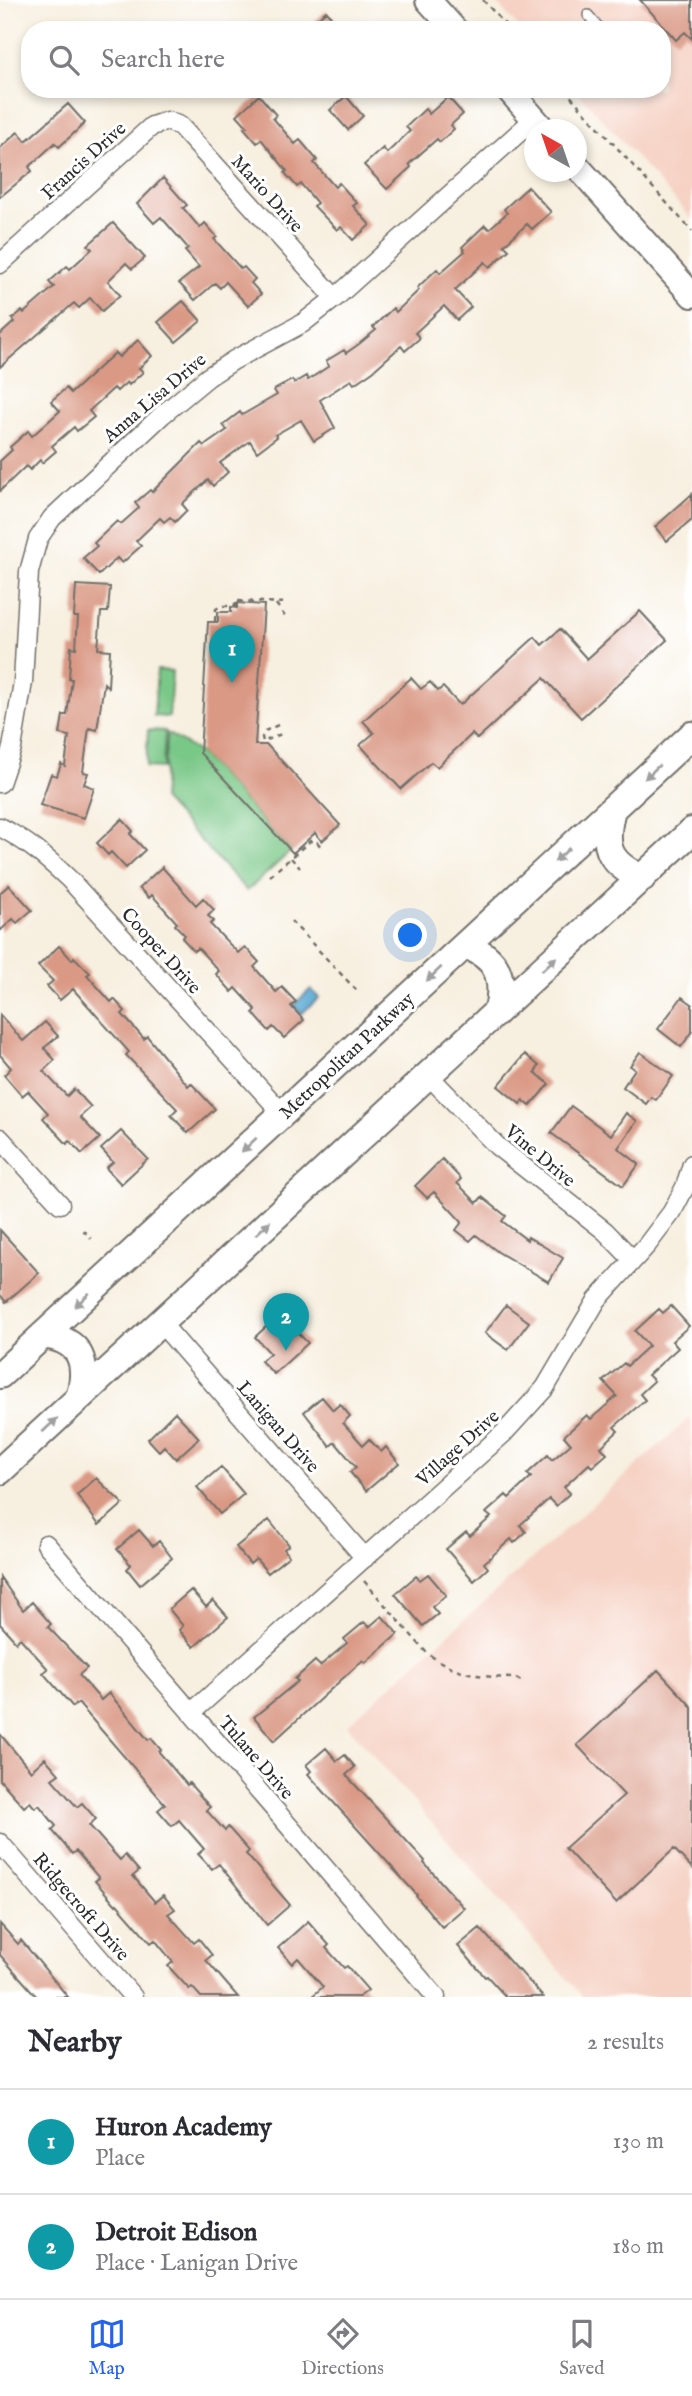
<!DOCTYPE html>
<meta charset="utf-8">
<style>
:root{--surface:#fff;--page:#f2f2f3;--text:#2b2b33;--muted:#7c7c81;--line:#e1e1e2;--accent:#2563eb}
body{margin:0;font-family:"IM FELL English",serif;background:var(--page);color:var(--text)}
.compass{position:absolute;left:524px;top:119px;width:63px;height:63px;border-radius:50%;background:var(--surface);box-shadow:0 4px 10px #0003;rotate:320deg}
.you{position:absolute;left:411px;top:936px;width:24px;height:24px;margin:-18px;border:5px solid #fff;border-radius:50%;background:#1a73e8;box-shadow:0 0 0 10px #1a73e833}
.badge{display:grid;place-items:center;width:46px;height:46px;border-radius:50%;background:var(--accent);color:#fff;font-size:23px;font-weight:700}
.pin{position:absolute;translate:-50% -58px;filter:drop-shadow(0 2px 4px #0008)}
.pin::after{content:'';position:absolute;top:37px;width:24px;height:21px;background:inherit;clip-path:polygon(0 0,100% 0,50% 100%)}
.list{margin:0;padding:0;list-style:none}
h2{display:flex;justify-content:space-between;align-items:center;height:91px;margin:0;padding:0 28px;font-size:30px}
h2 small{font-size:23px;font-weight:400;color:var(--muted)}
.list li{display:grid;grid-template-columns:46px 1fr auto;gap:21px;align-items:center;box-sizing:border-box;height:105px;padding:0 28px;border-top:2px solid var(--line)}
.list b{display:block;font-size:26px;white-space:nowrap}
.list p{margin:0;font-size:23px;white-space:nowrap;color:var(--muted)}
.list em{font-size:23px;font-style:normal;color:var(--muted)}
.icon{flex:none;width:38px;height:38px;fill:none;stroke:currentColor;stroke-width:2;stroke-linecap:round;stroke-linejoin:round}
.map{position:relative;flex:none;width:692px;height:1997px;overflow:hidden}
.search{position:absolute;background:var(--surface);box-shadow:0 4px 10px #0003;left:21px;right:21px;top:21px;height:77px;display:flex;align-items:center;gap:18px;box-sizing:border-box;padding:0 24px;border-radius:28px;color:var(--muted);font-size:26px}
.sheet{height:301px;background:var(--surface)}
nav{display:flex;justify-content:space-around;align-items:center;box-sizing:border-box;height:98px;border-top:2px solid var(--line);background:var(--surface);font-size:19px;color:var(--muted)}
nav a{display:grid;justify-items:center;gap:4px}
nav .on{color:var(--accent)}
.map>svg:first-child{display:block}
</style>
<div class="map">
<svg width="692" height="1997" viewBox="0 0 692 1997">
<rect width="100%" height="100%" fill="#fff"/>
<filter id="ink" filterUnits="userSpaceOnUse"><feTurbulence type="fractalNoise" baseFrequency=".0143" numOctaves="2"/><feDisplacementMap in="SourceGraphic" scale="14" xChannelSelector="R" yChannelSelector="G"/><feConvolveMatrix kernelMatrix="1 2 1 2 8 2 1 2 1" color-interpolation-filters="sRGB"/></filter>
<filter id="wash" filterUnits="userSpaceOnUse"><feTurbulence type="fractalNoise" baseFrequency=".00686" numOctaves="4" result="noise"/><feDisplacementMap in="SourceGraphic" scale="28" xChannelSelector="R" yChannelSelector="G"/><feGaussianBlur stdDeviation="1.57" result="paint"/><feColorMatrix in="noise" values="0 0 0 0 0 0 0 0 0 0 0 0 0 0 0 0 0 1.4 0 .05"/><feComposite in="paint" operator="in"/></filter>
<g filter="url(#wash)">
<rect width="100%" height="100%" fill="#f7efdf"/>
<path fill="#f6d2c4" d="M 494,0 L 692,0 L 692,219 L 575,89 L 662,89 L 662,30 L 521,30 Z
M 692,1416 L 692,1997 L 583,1997 L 347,1725 Z"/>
<path fill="#7ac888" stroke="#527a5a" stroke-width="2" d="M 157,670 L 172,671 L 169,717 L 154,716 Z
M 148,730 L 165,731 L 163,768 L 146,767 Z
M 167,733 L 200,753 L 291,851 L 247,891 L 162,799 Z"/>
<path fill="#58a8d3" stroke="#426a7f" stroke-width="2" d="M 311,989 L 319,998 L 301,1014 L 293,1005 Z"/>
<g id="blocks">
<path fill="#da9985" d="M 640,0 L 692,0 L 692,39 L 685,32 L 676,40 Z
M 326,11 L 343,30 L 304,30 Z
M 259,95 L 276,115 L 273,118 L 295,144 L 300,140 L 317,160 L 314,163 L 335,187 L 339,183 L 357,203 L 353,206 L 370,225 L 353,240 L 341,227 L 337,230 L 314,206 L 317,203 L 301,184 L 297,187 L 285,173 L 287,171 L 261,139 L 257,143 L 244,128 L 247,126 L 237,115 Z
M 346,96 L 363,116 L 348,130 L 330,110 Z
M 448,97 L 463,114 L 451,125 L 454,129 L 440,142 L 437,139 L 409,164 L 411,167 L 387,189 L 364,165 L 383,148 L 387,153 L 410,131 L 406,127 L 425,109 L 429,114 Z
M 68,104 L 85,123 L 59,147 L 55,143 L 29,167 L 32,171 L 0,197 L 0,148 L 18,132 L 26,141 Z
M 163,178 L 187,205 L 183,208 L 200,228 L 205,223 L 217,237 L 214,239 L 241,269 L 244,267 L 255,279 L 251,283 L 261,294 L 248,306 L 226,282 L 220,288 L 215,283 L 195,300 L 179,283 L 199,267 L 185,251 L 188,248 L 161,217 L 154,223 L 137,204 Z
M 528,187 L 551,212 L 532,229 L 527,224 L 504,245 L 509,250 L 490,267 L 485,262 L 455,290 L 471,307 L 457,320 L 444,306 L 415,333 L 420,338 L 405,351 L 401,346 L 373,371 L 354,384 L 351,380 L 320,400 L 335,428 L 314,441 L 301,420 L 275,435 L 277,437 L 257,452 L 250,441 L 220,463 L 228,472 L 213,486 L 208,480 L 182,504 L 187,510 L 175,522 L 170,517 L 164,522 L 160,518 L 136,541 L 141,546 L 122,563 L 117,558 L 99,575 L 83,558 L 97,546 L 94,543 L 117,521 L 121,524 L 139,508 L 135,503 L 150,490 L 152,492 L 201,443 L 204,446 L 227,430 L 223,425 L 240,412 L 242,415 L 277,395 L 274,390 L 292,380 L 294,383 L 306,376 L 308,380 L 329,366 L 326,361 L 344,350 L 346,353 L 359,344 L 376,330 L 373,327 L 393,308 L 396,312 L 419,290 L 417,288 L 437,269 L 440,273 L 465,251 L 462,247 L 485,225 L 489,229 L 507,213 L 504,209 Z
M 113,223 L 145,258 L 132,269 L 126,263 L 108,281 L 120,295 L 102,311 L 90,298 L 79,308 L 74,303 L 0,367 L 0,335 L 14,322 L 12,319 L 22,311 L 24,313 L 54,287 L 49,282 L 67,266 L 70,269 L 92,249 L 88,245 Z
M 183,301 L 201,321 L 176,342 L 158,322 Z
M 138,340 L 152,356 L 139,368 L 143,372 L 129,385 L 127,382 L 117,391 L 114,388 L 89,411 L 94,417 L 77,431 L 74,427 L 52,446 L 56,451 L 42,463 L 40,460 L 30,470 L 26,466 L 0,491 L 0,461 L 12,450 L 10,447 L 28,431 L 32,436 L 60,411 L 51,401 L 66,388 L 71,393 L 115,353 L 119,357 Z
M 692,494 L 692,520 L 667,541 L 655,527 Z
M 76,585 L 110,587 L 108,612 L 101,612 L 98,649 L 110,650 L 108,687 L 104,683 L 97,730 L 89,728 L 83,772 L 88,773 L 84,784 L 94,788 L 84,818 L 40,805 L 51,774 L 57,776 L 61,764 L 65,766 L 69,736 L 60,734 L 63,715 L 67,715 L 72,679 L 69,679 L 71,647 L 76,648 L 78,617 L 74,617 Z
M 237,603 L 264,605 L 255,745 L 267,745 L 340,825 L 322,841 L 315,833 L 293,853 L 200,753 L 208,622 L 218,622 L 218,612 L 231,612 L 231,607 L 237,608 Z
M 640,611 L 667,640 L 581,718 L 544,678 L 477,739 L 472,734 L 437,767 L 431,762 L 401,789 L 360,745 L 374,733 L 363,721 L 411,678 L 421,689 L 430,682 L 438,691 L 443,687 L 460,705 L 535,637 L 542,645 L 560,629 L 587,659 Z
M 122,819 L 133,831 L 130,834 L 145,850 L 126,868 L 111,852 L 108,855 L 97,843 Z
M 162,867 L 196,905 L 203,898 L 214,910 L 208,916 L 214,921 L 210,924 L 238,953 L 245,947 L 259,962 L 254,967 L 276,992 L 282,987 L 296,1002 L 291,1006 L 304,1020 L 284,1038 L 273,1027 L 269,1031 L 253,1013 L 256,1010 L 236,988 L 232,992 L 216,974 L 219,971 L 198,948 L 194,951 L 182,938 L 185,935 L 175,925 L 177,923 L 152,895 L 149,898 L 139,888 Z
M 9,885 L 32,910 L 17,923 L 13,919 L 0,931 L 0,893 Z
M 59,946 L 72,960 L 74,957 L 90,973 L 87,975 L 111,1002 L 114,999 L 125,1011 L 122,1014 L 144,1039 L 147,1036 L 188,1086 L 191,1083 L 215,1109 L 188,1133 L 171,1115 L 177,1109 L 126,1055 L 129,1052 L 73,989 L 60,1000 L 47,986 L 53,981 L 38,966 Z
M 682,997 L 692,1004 L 692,1032 L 681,1047 L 658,1029 Z
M 0,1015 L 23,1041 L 45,1022 L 58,1036 L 44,1048 L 55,1060 L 43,1071 L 67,1096 L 74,1089 L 91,1107 L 80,1117 L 100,1138 L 82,1154 L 70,1141 L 67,1144 L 43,1118 L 48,1113 L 28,1091 L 22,1096 L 4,1075 L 11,1068 L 0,1055 Z
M 640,1052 L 673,1076 L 656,1100 L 651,1097 L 646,1104 L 623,1087 L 635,1069 L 630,1066 Z
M 525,1054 L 539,1066 L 535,1072 L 549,1084 L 530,1106 L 523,1100 L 520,1104 L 498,1086 Z
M 571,1106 L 611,1135 L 626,1113 L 637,1121 L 618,1148 L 639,1164 L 623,1186 L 551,1133 Z
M 121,1131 L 148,1159 L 121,1184 L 106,1168 L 113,1162 L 101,1149 Z
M 442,1159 L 461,1179 L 457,1183 L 477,1203 L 482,1197 L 506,1216 L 502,1221 L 527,1240 L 528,1237 L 563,1258 L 549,1282 L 498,1252 L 476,1235 L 470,1241 L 456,1230 L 462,1222 L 434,1192 L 427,1198 L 415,1186 Z
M 0,1230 L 39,1273 L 6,1302 L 0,1295 Z
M 506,1305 L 529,1322 L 508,1350 L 485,1333 Z
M 671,1306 L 689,1326 L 672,1341 L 678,1348 L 648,1375 L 654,1381 L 640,1394 L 645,1400 L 614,1427 L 618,1431 L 601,1447 L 607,1454 L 592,1467 L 589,1464 L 564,1487 L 570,1493 L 556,1506 L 549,1499 L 520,1525 L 526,1532 L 514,1543 L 511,1539 L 484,1563 L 488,1568 L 474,1581 L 446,1549 L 466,1532 L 470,1536 L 491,1517 L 486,1513 L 506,1495 L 509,1498 L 531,1477 L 527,1474 L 548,1455 L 552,1460 L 571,1444 L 564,1436 L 587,1415 L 591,1419 L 617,1396 L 603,1381 L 624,1363 L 627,1366 L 649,1346 L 635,1331 L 659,1309 L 663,1313 Z
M 270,1323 L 285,1339 L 295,1330 L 308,1343 L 274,1374 L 261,1361 L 270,1353 L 255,1337 Z
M 322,1397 L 333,1410 L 340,1404 L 350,1416 L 343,1423 L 363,1445 L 369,1439 L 381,1452 L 386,1447 L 399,1463 L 366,1491 L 350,1472 L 356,1467 L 335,1442 L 330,1446 L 304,1412 Z
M 175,1412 L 199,1438 L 176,1459 L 164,1446 L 159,1451 L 148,1439 Z
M 221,1467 L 244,1494 L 220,1514 L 197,1487 Z
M 96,1478 L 123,1504 L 99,1525 L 77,1495 Z
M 269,1520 L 289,1545 L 284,1549 L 289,1556 L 268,1573 L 256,1559 L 250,1564 L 236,1547 Z
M 139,1530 L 153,1546 L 159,1541 L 172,1558 L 140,1585 L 127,1569 L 131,1565 L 117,1549 Z
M 428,1574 L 446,1595 L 432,1607 L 438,1614 L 423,1626 L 395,1594 L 416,1576 L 420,1580 Z
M 0,1577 L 23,1610 L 32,1602 L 51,1624 L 48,1627 L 87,1668 L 79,1675 L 101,1700 L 109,1693 L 148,1740 L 151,1738 L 161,1750 L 159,1752 L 187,1785 L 189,1783 L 210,1807 L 206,1810 L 225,1831 L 228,1827 L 249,1851 L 246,1854 L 290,1905 L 267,1925 L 219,1864 L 212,1869 L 198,1854 L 204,1849 L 179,1820 L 172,1826 L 158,1810 L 165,1804 L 78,1703 L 73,1707 L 43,1673 L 48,1669 L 20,1638 L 16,1642 L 0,1624 Z
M 191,1590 L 206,1607 L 213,1600 L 228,1617 L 194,1647 L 179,1630 L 183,1626 L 169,1609 Z
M 382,1616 L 398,1634 L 365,1663 L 363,1660 L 274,1741 L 254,1717 L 298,1681 L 295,1679 L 315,1661 L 320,1666 L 347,1643 L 344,1639 L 364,1622 L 369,1627 Z
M 658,1670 L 692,1707 L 692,1868 L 674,1849 L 616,1903 L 565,1848 L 624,1795 L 577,1745 Z
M 0,1734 L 31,1771 L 45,1758 L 59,1774 L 52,1779 L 77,1807 L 82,1803 L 96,1819 L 89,1825 L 120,1860 L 125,1855 L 139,1871 L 133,1876 L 155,1902 L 163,1895 L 175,1909 L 168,1914 L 194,1943 L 199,1939 L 212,1955 L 206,1960 L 238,1997 L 201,1997 L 192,1987 L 189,1989 L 168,1966 L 173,1962 L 155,1940 L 151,1943 L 117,1904 L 116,1905 L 95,1881 L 99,1878 L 76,1851 L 72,1854 L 52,1830 L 56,1826 L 39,1805 L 35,1808 L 30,1802 L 24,1807 L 0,1780 Z
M 326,1748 L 337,1761 L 345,1755 L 355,1767 L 346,1775 L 425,1861 L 424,1863 L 464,1908 L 442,1927 L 416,1896 L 417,1895 L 308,1774 L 311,1771 L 306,1765 Z
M 308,1921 L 329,1945 L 326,1948 L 344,1968 L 347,1966 L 368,1990 L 359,1997 L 311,1997 L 323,1987 L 298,1958 L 292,1964 L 278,1948 Z
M 0,1924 L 18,1944 L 21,1940 L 68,1997 L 37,1997 L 0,1955 Z
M 480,1928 L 517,1970 L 518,1969 L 543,1997 L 506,1997 L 487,1976 L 485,1977 L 458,1946 Z"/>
</g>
</g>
<g filter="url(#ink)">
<use href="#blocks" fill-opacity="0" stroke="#72706a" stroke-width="2"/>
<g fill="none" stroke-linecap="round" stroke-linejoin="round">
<defs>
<path id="lane" d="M 588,15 L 601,30"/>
<path id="street" d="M 0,264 L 152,126 L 167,121 L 180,126 L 335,298
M 0,783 L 12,748 L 23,682 L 29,572 L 38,539 L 52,518 L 162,415 L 208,377 L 234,360 L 303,323 L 335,298 L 534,119
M 0,827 C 27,841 47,858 69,879 L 283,1114
M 428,1075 L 497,1146 L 605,1231 L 633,1260
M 0,1138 L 60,1204
M 160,1322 L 365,1558
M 46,1544 L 436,1997
M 191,1713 L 504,1433 L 545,1388 L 597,1300 L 647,1245 L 672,1212 L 685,1187 L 692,1164
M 0,1843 L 133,1997"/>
<path id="secondary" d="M 428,0 L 455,30
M 508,89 L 544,130
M 576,165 L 692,295"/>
<path id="primary" d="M 612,809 C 603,845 606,862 642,878
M 465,945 C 498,958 505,977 498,1010
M 43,1335 C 82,1340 89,1363 79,1398
M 0,1375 L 692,735
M 0,1471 L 692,831"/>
</defs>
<use href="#lane" stroke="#72706a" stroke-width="12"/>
<use href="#street" stroke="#72706a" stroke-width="21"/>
<use href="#secondary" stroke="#72706a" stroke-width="28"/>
<use href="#primary" stroke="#72706a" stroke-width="30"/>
<path stroke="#72706a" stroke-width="2.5" stroke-dasharray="5 5" stroke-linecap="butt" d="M 483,0 L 510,30
M 564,89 L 692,231
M 276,604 L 286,618
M 215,621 L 216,609 L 221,606 L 235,606 L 235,601 L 288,603
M 278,725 L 265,731 L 262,737 L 263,742 L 281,734
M 291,858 L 300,868
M 270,876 L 310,841 L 317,842 L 322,848
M 291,921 L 359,993
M 83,1230 L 91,1239
M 364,1581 L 426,1652 C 452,1673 483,1678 516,1678 L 521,1681"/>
<use href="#lane" stroke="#fff" stroke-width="9"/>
<use href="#street" stroke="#fff" stroke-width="18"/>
<use href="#secondary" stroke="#fff" stroke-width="24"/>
<use href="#primary" stroke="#fff" stroke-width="26"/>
</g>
<defs><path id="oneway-solid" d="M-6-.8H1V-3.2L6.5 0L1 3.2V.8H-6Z" transform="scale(1.75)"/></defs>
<g fill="#a0a0a0">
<use href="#oneway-solid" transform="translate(652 772) rotate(137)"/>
<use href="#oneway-solid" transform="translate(562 855) rotate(137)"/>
<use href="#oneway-solid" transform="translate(549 964) rotate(-43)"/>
<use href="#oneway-solid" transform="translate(434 974) rotate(137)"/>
<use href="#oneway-solid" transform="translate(249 1145) rotate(137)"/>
<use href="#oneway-solid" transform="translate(263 1228) rotate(-43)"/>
<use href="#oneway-solid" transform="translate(82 1300) rotate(137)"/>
<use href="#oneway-solid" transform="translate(50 1425) rotate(-43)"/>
</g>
</g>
<g text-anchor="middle" stroke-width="6" stroke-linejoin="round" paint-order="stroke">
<g font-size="19" fill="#2b2b2b" stroke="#fff">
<text transform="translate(83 160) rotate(-42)" y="7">Francis Drive</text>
<text transform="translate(268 193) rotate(48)" y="7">Mario Drive</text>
<text transform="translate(154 397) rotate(-40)" y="7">Anna Lisa Drive</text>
<text transform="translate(162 950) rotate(48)" y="7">Cooper Drive</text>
<text transform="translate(346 1055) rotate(-43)" y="7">Metropolitan Parkway</text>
<text transform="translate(541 1155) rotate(40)" y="7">Vine Drive</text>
<text transform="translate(279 1426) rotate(49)" y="7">Lanigan Drive</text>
<text transform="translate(457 1447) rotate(-42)" y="7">Village Drive</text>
<text transform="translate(257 1757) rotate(49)" y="7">Tulane Drive</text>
<text transform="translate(82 1906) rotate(49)" y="7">Ridgecroft Drive</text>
</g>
</g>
</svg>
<svg class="compass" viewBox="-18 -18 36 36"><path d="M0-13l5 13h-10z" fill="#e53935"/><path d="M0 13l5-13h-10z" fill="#7c7c81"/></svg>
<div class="you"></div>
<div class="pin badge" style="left:232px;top:683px;background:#0f9aa8">1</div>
<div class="pin badge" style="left:286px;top:1351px;background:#0f9aa8">2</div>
<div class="search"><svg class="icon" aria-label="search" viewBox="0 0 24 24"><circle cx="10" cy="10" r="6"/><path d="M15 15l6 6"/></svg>Search here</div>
</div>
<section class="sheet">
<h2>Nearby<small>2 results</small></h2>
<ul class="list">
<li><span class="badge" style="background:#0f9aa8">1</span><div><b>Huron Academy</b><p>Place</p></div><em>130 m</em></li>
<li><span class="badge" style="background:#0f9aa8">2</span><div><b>Detroit Edison</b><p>Place · Lanigan Drive</p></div><em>180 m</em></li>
</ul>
</section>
<nav>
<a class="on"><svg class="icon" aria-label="map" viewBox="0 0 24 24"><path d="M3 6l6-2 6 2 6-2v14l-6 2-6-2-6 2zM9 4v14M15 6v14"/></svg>Map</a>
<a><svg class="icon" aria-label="directions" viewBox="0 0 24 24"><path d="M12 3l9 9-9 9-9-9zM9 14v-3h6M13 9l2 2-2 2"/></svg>Directions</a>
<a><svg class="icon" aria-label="saved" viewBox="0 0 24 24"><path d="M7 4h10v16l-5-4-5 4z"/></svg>Saved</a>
</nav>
